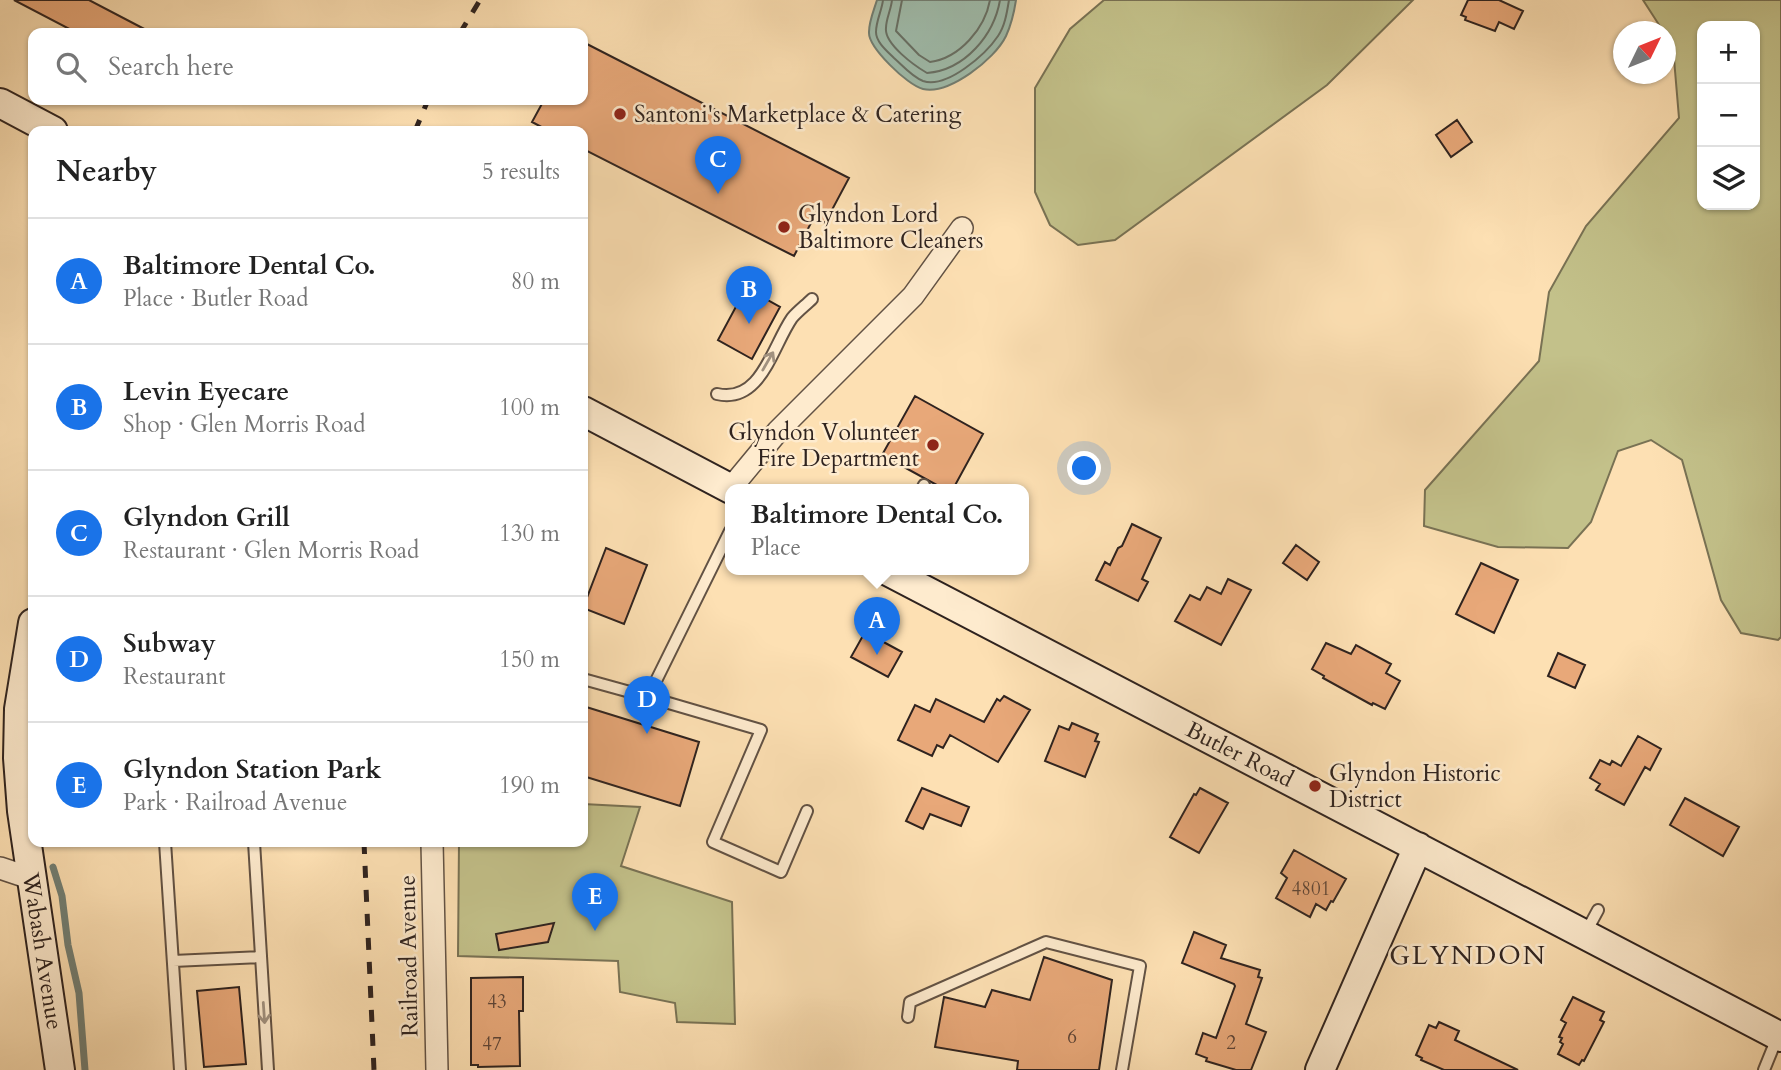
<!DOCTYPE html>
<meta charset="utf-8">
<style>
:root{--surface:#fff;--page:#f6f6f6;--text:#222;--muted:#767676;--line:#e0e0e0;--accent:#1a73e8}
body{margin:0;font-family:Cardo,serif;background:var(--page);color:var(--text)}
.controls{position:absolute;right:21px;top:21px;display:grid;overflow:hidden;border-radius:14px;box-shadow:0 2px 5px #0004}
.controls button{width:63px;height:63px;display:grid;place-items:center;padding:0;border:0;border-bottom:2px solid var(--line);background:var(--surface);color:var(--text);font:35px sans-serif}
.compass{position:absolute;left:1613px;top:21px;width:63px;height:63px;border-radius:50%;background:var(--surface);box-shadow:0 2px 5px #0004;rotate:47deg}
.you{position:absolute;left:1085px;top:469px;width:24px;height:24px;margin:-18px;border:5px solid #fff;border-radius:50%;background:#1a73e8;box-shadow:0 0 0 10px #1a73e833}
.badge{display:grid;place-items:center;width:46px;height:46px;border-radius:50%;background:var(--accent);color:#fff;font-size:23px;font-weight:700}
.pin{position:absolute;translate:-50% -58px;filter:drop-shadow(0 2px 4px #0008)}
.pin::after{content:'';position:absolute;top:37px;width:24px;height:21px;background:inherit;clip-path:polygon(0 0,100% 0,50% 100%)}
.popup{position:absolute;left:725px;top:484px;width:304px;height:91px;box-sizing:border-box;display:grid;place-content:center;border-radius:14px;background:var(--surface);filter:drop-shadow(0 2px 5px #0005);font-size:23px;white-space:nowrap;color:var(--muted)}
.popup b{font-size:26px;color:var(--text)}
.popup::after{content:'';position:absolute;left:50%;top:100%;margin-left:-14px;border:14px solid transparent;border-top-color:var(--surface)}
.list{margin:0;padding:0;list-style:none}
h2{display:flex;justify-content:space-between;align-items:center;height:91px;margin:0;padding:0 28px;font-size:30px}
h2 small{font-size:23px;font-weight:400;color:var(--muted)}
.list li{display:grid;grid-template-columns:46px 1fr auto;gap:21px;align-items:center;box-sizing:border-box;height:126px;padding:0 28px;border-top:2px solid var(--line)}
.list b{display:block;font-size:26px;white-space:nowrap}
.list p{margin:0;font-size:23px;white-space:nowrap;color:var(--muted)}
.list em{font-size:23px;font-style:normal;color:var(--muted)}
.icon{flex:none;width:38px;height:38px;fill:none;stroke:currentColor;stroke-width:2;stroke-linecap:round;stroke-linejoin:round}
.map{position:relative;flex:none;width:1781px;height:1070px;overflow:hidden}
.search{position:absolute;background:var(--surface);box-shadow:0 2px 5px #0004;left:28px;top:28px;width:560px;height:77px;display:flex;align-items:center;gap:18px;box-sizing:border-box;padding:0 24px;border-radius:14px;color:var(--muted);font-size:26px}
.panel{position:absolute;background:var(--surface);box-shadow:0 2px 5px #0004;left:28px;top:126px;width:560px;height:721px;border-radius:14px}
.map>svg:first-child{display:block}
</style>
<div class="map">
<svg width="1781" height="1070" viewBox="0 0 1781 1070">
<rect width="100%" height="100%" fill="#fde0b3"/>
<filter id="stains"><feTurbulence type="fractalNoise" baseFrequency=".00286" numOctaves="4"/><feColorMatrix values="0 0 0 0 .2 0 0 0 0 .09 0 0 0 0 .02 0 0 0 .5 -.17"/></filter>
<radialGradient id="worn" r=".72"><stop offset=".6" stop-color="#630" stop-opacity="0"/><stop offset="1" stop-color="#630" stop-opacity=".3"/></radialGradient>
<path fill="#c3c18a" stroke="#797254" stroke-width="2" fill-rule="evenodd" d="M 1104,0 L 1413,0 L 1327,85 L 1115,240 L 1078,245 L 1050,225 L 1035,192 L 1035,88 L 1070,29 Z
M 1643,0 L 1781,0 L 1781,637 L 1778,640 L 1741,633 L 1721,600 L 1682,460 L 1651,440 L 1618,451 L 1591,522 L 1568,548 L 1498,547 L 1424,526 L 1425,490 L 1539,361 L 1549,292 L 1586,226 L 1679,118 L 1673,47 L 1666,32 L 1663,31 ZM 1755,26 L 1755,205 L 1702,205 L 1702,26 Z
M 583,804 L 640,807 L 621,866 L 732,902 L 735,1024 L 677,1022 L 675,1003 L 620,992 L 618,961 L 458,956 L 459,842 L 583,842 Z"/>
<path fill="#9fbdad" stroke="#727f74" stroke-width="2" d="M 877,0 L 1016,0 C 1014,13 1011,25 1006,36 C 995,59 949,95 923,89 C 907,85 868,47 869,32 C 869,21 874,10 877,0 Z"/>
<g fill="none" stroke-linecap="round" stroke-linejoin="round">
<path stroke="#677066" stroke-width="2" d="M 883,0 C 882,10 876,21 876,32 C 876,42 887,51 894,58 C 902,65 912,77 923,81 C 947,89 986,54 998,36 C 1005,26 1007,12 1009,0
M 892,0 C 891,10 886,19 886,28 C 884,44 915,66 927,73 C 965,70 994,35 1000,0
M 902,0 L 896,31 L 919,55 L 930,62 C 960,58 985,28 990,0"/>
<path stroke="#727f74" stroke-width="7" d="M 53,867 L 62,896 L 68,945 L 79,993 L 85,1070"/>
</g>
<path fill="#e8a879" stroke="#2f231f" stroke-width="2" d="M 14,0 L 89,0 L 152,33 L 77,33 Z
M 1468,0 L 1499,0 L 1523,11 L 1514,29 L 1499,22 L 1495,31 L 1465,20 L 1466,17 L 1461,15 Z
M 583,42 L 849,178 L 825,223 L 814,217 L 794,256 L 583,149 L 583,131 L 549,131 L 532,122 L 544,100 L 583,100 Z
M 1457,120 L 1472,142 L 1451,157 L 1436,135 Z
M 746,288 L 780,307 L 752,359 L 718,340 Z
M 915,396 L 983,434 L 953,489 L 944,489 L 882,455 Z
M 1132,524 L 1161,538 L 1142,579 L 1148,582 L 1138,601 L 1096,580 L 1105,562 L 1110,565 L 1118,548 L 1122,546 Z
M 1296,545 L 1319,562 L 1307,580 L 1283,563 Z
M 606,548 L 647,565 L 624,624 L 583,608 Z
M 1481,563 L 1518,580 L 1494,633 L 1456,614 Z
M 1228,579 L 1251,590 L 1221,645 L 1175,621 L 1190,595 L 1200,600 L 1207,587 L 1221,594 Z
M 865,632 L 902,652 L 888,677 L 851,657 Z
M 1326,643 L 1351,654 L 1356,645 L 1391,664 L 1386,673 L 1400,681 L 1385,709 L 1373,703 L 1372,705 L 1323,678 L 1324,676 L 1312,669 Z
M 1558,653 L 1585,665 L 1575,688 L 1548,676 Z
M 1004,696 L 1030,710 L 998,762 L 950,735 L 943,748 L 937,745 L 932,756 L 898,740 L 915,705 L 930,712 L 936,699 L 984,722 L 997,699 L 1000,701 Z
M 583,706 L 699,742 L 680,806 L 583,776 Z
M 1072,723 L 1098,734 L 1095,741 L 1099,742 L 1085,777 L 1045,761 L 1059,726 L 1069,730 Z
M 1638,736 L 1661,749 L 1650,770 L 1645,767 L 1624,805 L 1596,790 L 1600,784 L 1590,778 L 1600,760 L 1610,765 L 1612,761 L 1621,766 Z
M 922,788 L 969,807 L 961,826 L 930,814 L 923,829 L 906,821 Z
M 1200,788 L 1228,803 L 1199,853 L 1170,837 L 1194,794 L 1196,795 Z
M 1685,798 L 1739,827 L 1723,856 L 1670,825 Z
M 1294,850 L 1346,879 L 1333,902 L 1331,901 L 1326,910 L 1316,904 L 1310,917 L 1276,898 L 1287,878 L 1281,873 Z
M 554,923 L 548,942 L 499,950 L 496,934 Z
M 1194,932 L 1226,945 L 1221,958 L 1260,970 L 1258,977 L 1262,978 L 1246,1024 L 1266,1032 L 1251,1070 L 1236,1070 L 1206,1061 L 1207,1058 L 1196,1054 L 1203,1033 L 1216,1038 L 1235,986 L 1234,984 L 1182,963 Z
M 1044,957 L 1112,980 L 1099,1070 L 1017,1070 L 1018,1061 L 935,1047 L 944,997 L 985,1007 L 992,990 L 1030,1000 Z
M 523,977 L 523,1011 L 519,1011 L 520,1066 L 478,1067 L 478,1065 L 471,1065 L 471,978 Z
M 239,987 L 246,1064 L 204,1067 L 197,991 Z
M 1573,997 L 1604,1012 L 1600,1020 L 1604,1022 L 1584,1061 L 1582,1060 L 1579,1065 L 1558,1054 L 1563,1044 L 1560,1042 L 1562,1038 L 1559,1037 L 1566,1023 L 1561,1020 Z
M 1439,1022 L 1459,1031 L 1455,1040 L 1518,1070 L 1444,1070 L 1421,1060 L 1422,1058 L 1416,1055 L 1429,1025 L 1436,1028 Z"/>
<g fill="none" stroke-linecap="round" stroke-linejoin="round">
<defs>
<path id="lane" d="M 717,394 C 761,404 772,347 792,318 C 798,311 806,305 812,299
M 922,489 L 924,485
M 730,531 L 648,697 L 761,730 L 713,842 L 781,872 L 807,811
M 583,679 L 648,697
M 165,842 L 180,1070
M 254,842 L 268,1070
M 1585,934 L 1598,910
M 173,961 L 260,957
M 908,1017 L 910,1002 L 1046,942 L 1140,966 L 1122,1070
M 1764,1070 L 1777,1038"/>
<path id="street" d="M 730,489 L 778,431 L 913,296 L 962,228
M 432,842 L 437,1070
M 0,868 L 33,879"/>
<path id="secondary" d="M 0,103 L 53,131
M 583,411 L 731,489
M 884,569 L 1781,1037
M 33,623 L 19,709 L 18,758 L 22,811 L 60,1070
M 1320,1070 L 1418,847"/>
</defs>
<use href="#lane" stroke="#625244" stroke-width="14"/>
<use href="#street" stroke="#625244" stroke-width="24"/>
<use href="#secondary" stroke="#2f231f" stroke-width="32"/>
<use href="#lane" stroke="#feebce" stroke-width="10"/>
<use href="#street" stroke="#feebce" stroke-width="21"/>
<use href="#secondary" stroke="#feebce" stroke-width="28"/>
<path stroke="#2f231f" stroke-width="5" stroke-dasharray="12 12" stroke-linecap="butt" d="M 460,33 L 480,0
M 415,131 L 428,100
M 364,842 L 374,1070"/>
</g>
<defs><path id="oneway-shaft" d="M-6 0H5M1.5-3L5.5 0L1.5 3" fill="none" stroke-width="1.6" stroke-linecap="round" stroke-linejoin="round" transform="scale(1.75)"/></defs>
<g stroke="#a1917f">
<use href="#oneway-shaft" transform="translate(768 361) rotate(-60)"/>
<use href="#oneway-shaft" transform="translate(264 1013) rotate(86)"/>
</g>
<g fill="#8f2418" stroke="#feebce" stroke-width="2.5">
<circle cx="620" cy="114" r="7"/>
<circle cx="784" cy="227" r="7"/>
<circle cx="933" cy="445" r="7"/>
<circle cx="1315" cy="786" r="7"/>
</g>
<g text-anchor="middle" stroke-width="5" stroke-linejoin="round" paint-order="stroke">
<g font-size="19" fill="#5d4436">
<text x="1311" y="895">4801</text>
<text x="497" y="1008">43</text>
<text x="1072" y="1043">6</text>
<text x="1231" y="1049">2</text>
<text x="492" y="1050">47</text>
</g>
<g font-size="23" fill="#2f231f" stroke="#feebce" text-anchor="start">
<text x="634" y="122">Santoni's Marketplace &amp; Catering</text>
<text x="798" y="222">Glyndon Lord<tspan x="798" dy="26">Baltimore Cleaners</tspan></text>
<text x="919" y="440" text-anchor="end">Glyndon Volunteer<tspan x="919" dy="26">Fire Department</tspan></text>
<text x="1329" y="781">Glyndon Historic<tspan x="1329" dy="26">District</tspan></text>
</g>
<g font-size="23" fill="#2f231f" stroke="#feebce">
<text transform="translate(1240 754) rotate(27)" y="8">Butler Road</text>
<text transform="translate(43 951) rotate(81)" y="8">Wabash Avenue</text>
<text transform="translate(408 956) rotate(-91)" y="8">Railroad Avenue</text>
</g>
<g font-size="26" letter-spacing="2" fill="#2f231f" stroke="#feebce">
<text x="1468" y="964">GLYNDON</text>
</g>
</g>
<rect width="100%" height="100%" filter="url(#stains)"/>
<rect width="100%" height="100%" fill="url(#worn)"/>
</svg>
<div class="controls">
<button>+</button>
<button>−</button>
<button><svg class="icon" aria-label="layers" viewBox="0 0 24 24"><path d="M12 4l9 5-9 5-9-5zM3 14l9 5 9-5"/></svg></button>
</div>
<svg class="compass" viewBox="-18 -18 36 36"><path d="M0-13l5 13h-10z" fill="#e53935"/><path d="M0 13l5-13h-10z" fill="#767676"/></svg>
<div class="you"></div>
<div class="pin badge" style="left:877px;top:655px">A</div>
<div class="popup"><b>Baltimore Dental Co.</b>Place</div>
<div class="pin badge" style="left:749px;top:324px">B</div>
<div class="pin badge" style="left:718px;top:194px">C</div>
<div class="pin badge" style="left:647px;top:734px">D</div>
<div class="pin badge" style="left:595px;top:931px">E</div>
<div class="search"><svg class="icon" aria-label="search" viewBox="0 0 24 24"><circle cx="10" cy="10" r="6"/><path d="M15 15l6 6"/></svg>Search here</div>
<section class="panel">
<h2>Nearby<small>5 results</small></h2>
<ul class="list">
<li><span class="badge">A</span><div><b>Baltimore Dental Co.</b><p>Place · Butler Road</p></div><em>80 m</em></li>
<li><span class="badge">B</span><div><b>Levin Eyecare</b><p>Shop · Glen Morris Road</p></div><em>100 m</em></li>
<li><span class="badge">C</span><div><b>Glyndon Grill</b><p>Restaurant · Glen Morris Road</p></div><em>130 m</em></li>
<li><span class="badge">D</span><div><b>Subway</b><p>Restaurant</p></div><em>150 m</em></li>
<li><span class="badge">E</span><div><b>Glyndon Station Park</b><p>Park · Railroad Avenue</p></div><em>190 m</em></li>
</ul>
</section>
</div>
